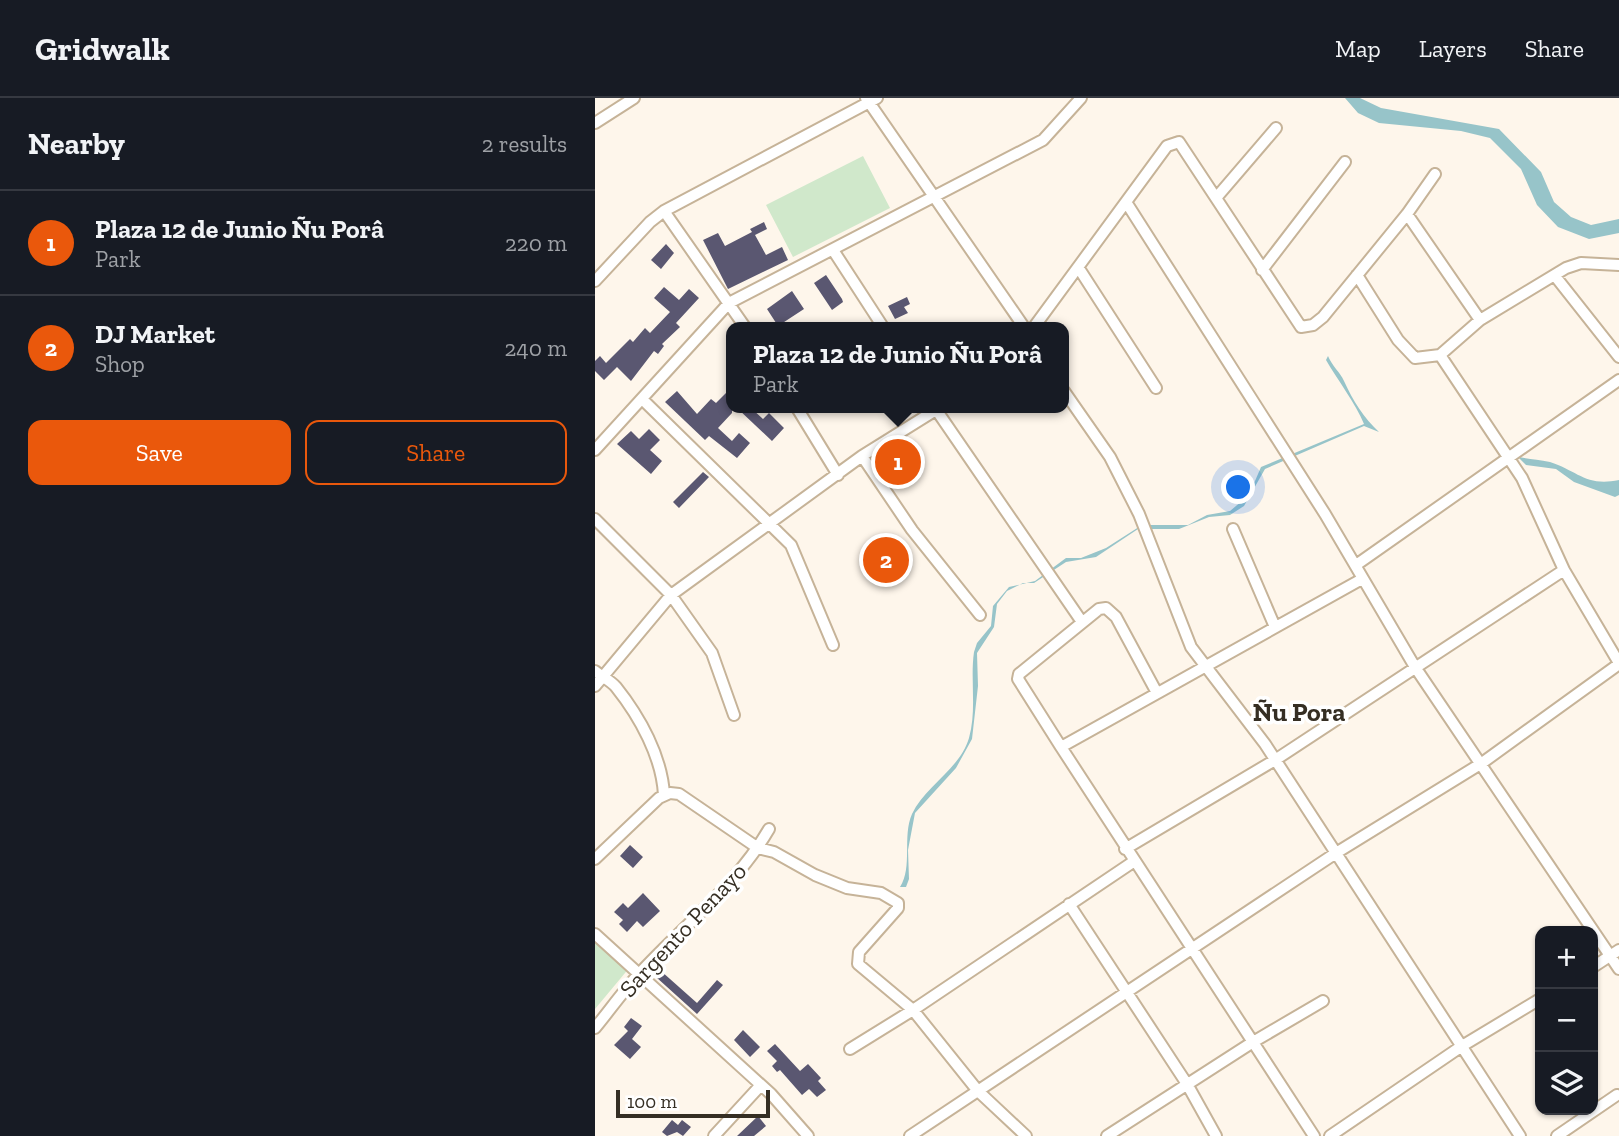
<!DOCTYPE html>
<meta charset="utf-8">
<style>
:root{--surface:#171b24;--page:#242831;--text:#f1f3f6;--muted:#9ea1a6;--line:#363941;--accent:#ea580c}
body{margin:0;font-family:"Zilla Slab",serif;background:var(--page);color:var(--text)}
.controls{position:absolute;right:21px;bottom:21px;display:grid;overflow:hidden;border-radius:14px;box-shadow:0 2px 5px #0004}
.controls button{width:63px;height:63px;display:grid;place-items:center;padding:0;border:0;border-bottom:2px solid var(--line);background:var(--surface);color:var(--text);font:35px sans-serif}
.scale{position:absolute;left:21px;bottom:18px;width:154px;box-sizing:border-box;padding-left:7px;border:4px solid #352e23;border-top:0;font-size:19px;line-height:24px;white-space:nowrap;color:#352e23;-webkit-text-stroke:5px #fff;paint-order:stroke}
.you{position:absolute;left:644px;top:390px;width:24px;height:24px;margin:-18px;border:5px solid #fff;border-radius:50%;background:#1a73e8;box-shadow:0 0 0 10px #1a73e833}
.badge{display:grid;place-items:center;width:46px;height:46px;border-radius:50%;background:var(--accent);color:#fff;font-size:23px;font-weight:700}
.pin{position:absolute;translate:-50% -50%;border:4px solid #fff;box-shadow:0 2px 7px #0006}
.popup{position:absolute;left:131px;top:224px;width:343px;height:91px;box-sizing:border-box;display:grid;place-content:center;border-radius:14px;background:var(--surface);filter:drop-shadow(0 2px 5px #0005);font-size:23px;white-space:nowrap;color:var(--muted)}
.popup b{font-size:26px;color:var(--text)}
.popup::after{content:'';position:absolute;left:50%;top:100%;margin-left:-14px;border:14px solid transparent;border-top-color:var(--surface)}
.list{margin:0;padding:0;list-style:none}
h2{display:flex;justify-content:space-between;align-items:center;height:91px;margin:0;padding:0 28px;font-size:30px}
h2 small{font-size:23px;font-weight:400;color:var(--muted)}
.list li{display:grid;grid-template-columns:46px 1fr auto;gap:21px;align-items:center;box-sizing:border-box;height:105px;padding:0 28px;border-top:2px solid var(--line)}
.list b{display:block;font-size:26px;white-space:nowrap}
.list p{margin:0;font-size:23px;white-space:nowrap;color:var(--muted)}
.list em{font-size:23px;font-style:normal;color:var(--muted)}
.actions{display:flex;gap:14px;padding:21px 28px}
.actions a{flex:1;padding:16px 0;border:2px solid var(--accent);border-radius:14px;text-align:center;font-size:24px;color:var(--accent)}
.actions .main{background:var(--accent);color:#fff}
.icon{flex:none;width:38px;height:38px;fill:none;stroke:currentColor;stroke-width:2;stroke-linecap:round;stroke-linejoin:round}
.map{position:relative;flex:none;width:1024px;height:1038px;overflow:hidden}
header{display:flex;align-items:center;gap:42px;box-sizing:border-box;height:98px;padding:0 35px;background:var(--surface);border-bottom:2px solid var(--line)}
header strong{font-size:33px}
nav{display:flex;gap:38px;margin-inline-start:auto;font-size:24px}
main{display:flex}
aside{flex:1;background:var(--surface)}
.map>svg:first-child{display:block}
</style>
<header>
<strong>Gridwalk</strong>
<nav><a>Map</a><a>Layers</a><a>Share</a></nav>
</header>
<main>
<aside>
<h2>Nearby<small>2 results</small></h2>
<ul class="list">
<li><span class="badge">1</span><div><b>Plaza 12 de Junio Ñu Porâ</b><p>Park</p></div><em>220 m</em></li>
<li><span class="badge">2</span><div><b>DJ Market</b><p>Shop</p></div><em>240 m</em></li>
</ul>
<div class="actions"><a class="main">Save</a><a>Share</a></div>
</aside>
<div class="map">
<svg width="1024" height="1038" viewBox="0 0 1024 1038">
<rect width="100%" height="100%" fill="#fef6eb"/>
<path fill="#d0e8cb" d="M 268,58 L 295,110 L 198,159 L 171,107 Z
M 0,838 L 35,869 L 0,911 Z"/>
<path fill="#97c4c9" d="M 750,0 L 765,0 L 786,10 L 904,31 L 946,74 L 959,104 L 976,119 L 996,127 L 1024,121 L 1024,135 L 994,141 L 963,129 L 942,107 L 926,71 L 895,40 L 866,33 L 784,25 L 763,15 Z
M 733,258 C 737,268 745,274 749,283 C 758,303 769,320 784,334 L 769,328 L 670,371 L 649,408 L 635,417 L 614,419 L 584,431 L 543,431 L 501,459 L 471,464 L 439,485 L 428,485 L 412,493 L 402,506 L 399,529 L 382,555 L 383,588 L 377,641 L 361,670 L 320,715 L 313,752 L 314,781 L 311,789 L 305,789 C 318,769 307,738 317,716 C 330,688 365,671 374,640 C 382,612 375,582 379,554 L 382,545 L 396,528 L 398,508 L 414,489 L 440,483 L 471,460 L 486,460 L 511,450 L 547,427 L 593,427 L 612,417 L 635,413 L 654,397 L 666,369 L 769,326 C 761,306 742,281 731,262 Z
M 922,358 C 933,362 943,361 955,364 C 983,373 991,389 1024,382 L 1024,397 L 1020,399 L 979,384 L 961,371 L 931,367 Z"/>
<path fill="#5a5771" d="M 169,124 L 172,131 L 160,137 L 171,157 L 187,149 L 193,162 L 133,191 L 108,142 L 123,135 L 130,148 L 157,134 L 155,131 Z
M 71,146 L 79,155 L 66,171 L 56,162 Z
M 231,177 L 247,201 L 248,204 L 237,212 L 219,185 Z
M 69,189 L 84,202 L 94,191 L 104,200 L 81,225 L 85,229 L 67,246 L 69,248 L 63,256 L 59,253 L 36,283 L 22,269 L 9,282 L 0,273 L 0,263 L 5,258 L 11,265 L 35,241 L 38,244 L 50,230 L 55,235 L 75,214 L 59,200 Z
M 197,193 L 209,211 L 183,228 L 172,211 Z
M 312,199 L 315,206 L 309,209 L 313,215 L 300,221 L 293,208 Z
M 137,289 L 137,315 L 123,330 L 137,343 L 144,335 L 155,345 L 142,360 L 114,338 L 110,342 L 70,304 L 82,293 L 102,316 L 116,301 L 121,305 Z
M 142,310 L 156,310 L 168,321 L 174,315 L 189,330 L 177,343 Z
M 54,331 L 65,342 L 55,352 L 67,363 L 56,376 L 22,346 L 36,333 L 44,341 Z
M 108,374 L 114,379 L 84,410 L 78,404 Z
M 35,747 L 48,759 L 38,770 L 25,758 Z
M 48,795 L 65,813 L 48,829 L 42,823 L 32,834 L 24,826 L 28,822 L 19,814 L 28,805 L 33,810 Z
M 66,873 L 102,905 L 122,882 L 128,887 L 102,916 L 61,879 Z
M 36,920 L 47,928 L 37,941 L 46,949 L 35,961 L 19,947 L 33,933 L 29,929 Z
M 148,932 L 165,949 L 155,959 L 139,942 Z
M 180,946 L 205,973 L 213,966 L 226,980 L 223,983 L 231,992 L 222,999 L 214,991 L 207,997 L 185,972 L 182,974 L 177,968 L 182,963 L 172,953 Z
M 163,1018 L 171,1028 L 159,1038 L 142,1038 Z
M 77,1022 L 83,1027 L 87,1022 L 96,1029 L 88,1038 L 82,1034 L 72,1038 L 67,1034 Z"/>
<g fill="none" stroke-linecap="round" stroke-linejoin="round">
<defs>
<path id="minor" d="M 271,0 L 429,229
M 0,25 L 39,0
M 621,100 L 681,30
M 531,104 L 730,416 L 820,569 L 1024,871
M 69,113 L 150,229
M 812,116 L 885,222
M 238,152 L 288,229
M 483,169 L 561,290
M 667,172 L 750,64
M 762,177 L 803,242 L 820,260 L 845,257 L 885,222 L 971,170 L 986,165 L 1024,167
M 960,178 L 1024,259
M 0,183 L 55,124 L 69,113 L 282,0
M 439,229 L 572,48 L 584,44 L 706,229 L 718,227 L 728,219 L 812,116 L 840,76
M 845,257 L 927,380 L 969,472 L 1024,565
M 469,293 L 515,359 L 544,416 L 596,549 L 670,646 L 925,1038
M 47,301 L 196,447 L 238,547
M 202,310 L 243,377
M 340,310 L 487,524
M 0,352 L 134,205 L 448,42 L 486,0
M 267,358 L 317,432 L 385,517
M 0,421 L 76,497 L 117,555 L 139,617
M 638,431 L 680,529
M 761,467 L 1024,282
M 0,573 C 6,578 16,583 21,589 C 45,619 67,659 69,697
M 0,588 L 76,497 L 267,358 L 344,310
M 466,649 L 423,581 L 424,576 L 504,511 L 511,510 L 521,519 L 562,595
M 530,751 L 680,662 L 969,472
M 0,761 L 64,700 L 75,695 L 84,696 L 163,750 L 179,754 L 220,777 L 252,790 L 286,795 L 303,805 L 303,810 L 264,854 L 263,866 L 318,912 L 383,993 L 431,1038
M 474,806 L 592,986 L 621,1038
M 0,836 L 176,996 L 213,1038
M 998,869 L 1024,852
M 0,930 C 15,912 28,893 44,876 C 88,828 141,788 174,731
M 255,951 L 318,912 L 538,764
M 119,1038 L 165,988
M 315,1038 L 741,755 L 887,665 L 1024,566
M 512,1038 L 658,944 L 728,903
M 719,1038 L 466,649 L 767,481
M 735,1038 L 867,948 L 945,901
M 962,1038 L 1022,997"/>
</defs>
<use href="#minor" stroke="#c6b398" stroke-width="14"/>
<use href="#minor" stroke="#fff" stroke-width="10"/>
</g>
<g text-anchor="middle" stroke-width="7" stroke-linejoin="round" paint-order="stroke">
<g font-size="24" fill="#352e23" stroke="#fff">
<text transform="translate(88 832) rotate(-47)" y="8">Sargento Penayo</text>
</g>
<g font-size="26" font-weight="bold" fill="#352e23" stroke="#fff">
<text x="704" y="623">Ñu Pora</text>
</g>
</g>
</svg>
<div class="controls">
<button>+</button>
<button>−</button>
<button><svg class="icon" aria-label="layers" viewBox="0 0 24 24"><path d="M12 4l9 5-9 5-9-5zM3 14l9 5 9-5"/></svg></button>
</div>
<div class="scale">100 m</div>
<div class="you"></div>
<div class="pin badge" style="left:303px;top:364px">1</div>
<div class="popup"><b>Plaza 12 de Junio Ñu Porâ</b>Park</div>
<div class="pin badge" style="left:291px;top:462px">2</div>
</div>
</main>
